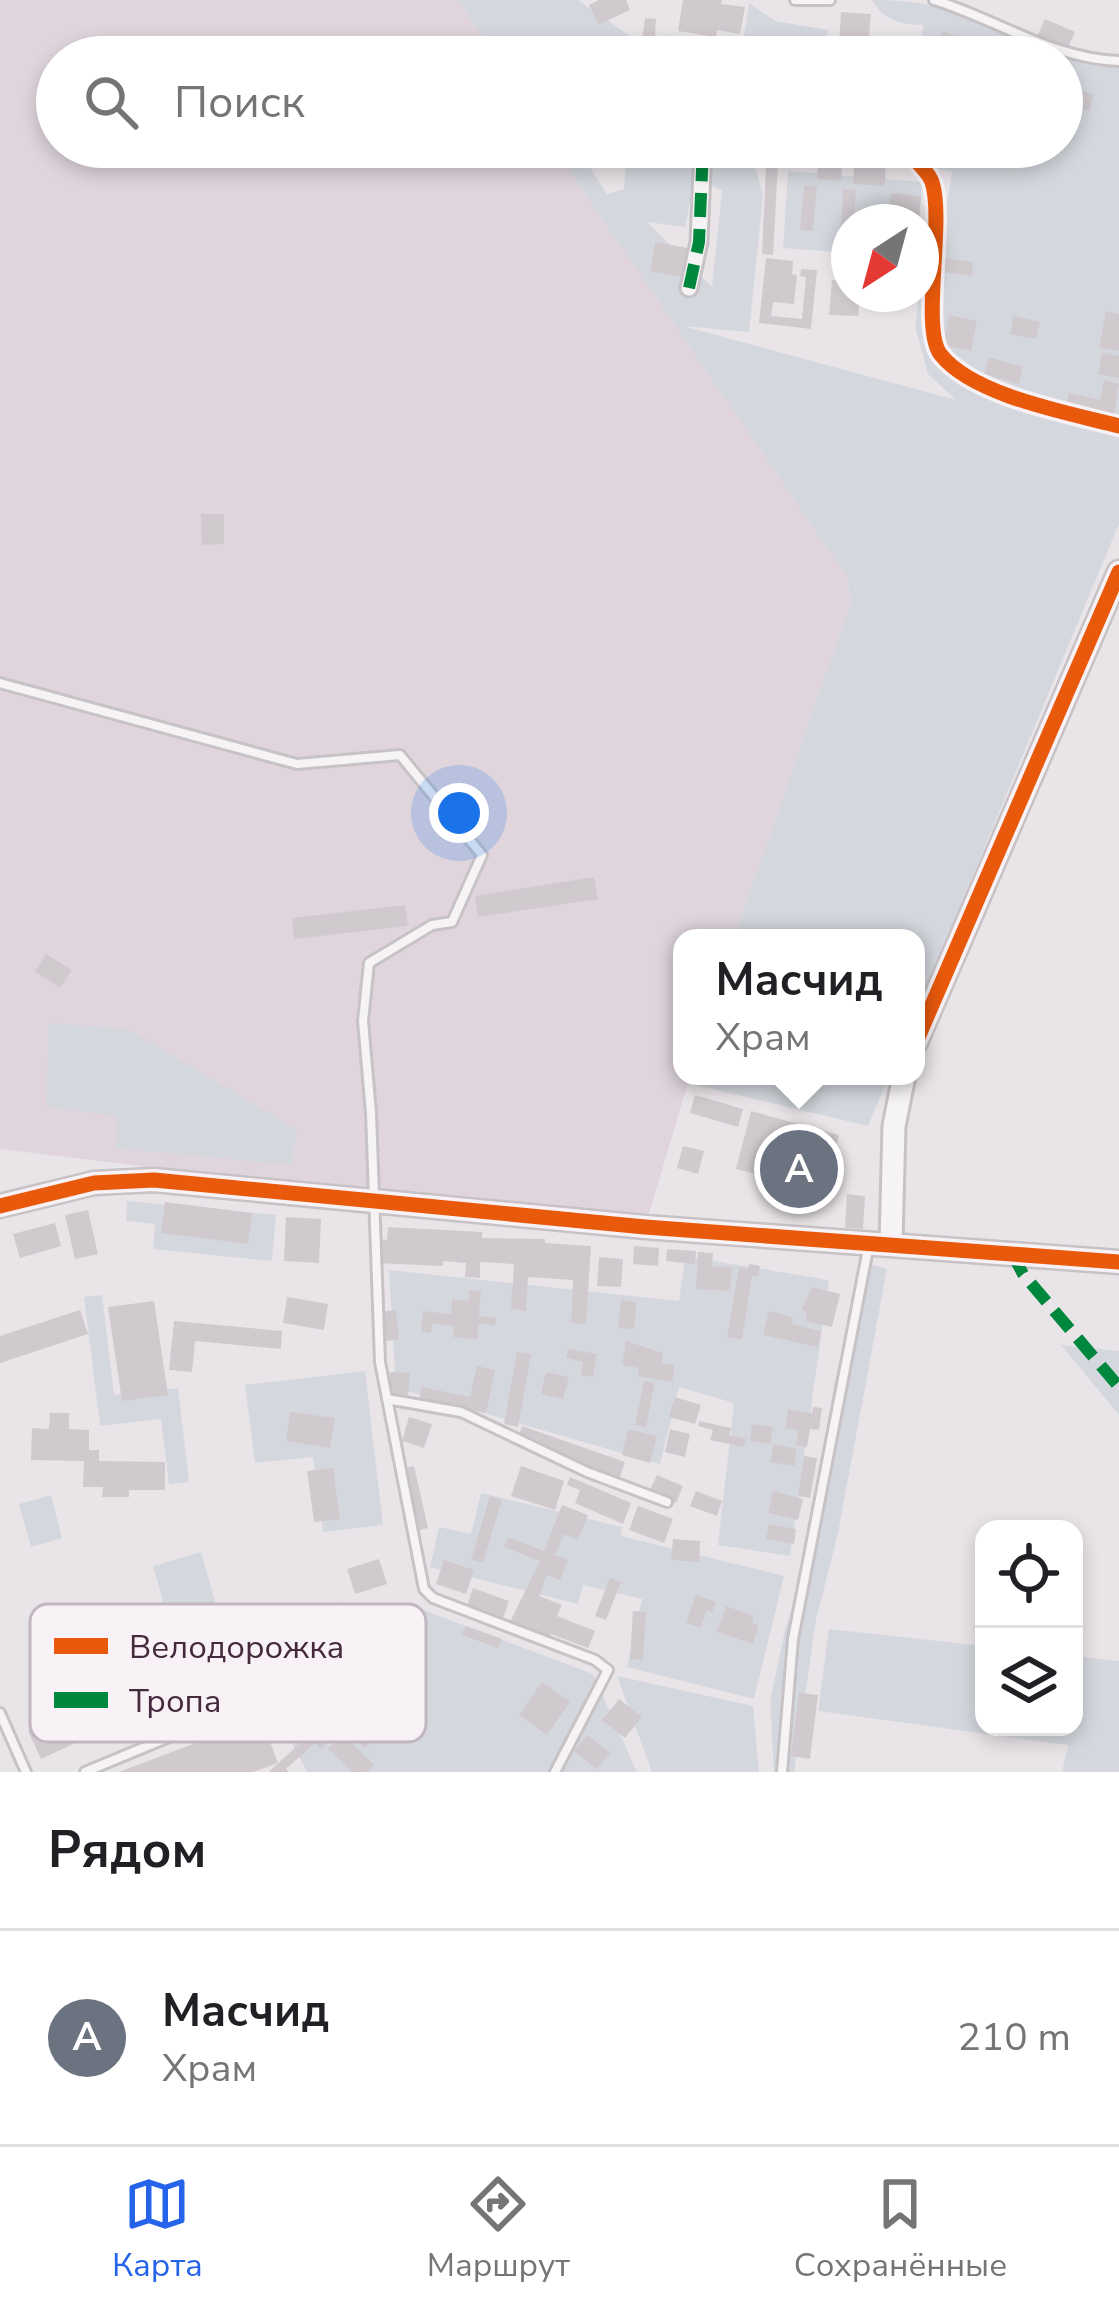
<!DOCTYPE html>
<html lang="ru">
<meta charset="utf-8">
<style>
:root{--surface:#fff;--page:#f2f2f2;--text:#202124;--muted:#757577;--line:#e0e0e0;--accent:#2563eb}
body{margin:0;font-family:"Nunito Sans",sans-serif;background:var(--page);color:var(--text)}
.controls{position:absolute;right:36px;bottom:36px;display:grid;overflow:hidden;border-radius:24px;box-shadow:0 6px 18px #0003}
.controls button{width:108px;height:108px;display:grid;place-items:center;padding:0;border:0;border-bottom:3px solid var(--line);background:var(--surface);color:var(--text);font:60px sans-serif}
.compass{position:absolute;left:831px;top:204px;width:108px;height:108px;border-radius:50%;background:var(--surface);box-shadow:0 6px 18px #0003;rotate:216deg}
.you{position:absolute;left:459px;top:813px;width:42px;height:42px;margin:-30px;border:9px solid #fff;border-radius:50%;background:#1a73e8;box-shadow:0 0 0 18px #1a73e833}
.badge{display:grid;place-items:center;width:78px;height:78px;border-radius:50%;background:var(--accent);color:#fff;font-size:39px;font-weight:700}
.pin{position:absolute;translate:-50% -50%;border:6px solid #fff;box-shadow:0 3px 12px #0006}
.popup{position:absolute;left:673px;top:929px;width:252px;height:156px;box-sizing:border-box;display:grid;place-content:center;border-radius:24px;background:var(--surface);filter:drop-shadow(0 3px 9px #0005);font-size:39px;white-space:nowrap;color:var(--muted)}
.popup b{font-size:45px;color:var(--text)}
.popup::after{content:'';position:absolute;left:50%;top:100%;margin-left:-24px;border:24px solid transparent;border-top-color:var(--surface)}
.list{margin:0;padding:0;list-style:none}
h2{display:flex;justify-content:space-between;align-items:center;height:156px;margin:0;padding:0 48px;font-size:51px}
h2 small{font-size:39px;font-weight:400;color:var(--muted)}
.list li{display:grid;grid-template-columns:78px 1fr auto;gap:36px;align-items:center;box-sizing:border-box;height:216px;padding:0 48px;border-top:3px solid var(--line)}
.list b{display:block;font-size:45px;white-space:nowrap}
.list p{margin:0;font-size:39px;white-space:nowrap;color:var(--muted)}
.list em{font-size:39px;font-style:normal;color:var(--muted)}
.icon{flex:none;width:66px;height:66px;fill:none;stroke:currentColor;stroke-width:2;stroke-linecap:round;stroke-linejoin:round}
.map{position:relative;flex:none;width:1119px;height:1772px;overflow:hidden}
.search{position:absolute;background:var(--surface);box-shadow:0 6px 18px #0003;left:36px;right:36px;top:36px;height:132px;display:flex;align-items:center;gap:30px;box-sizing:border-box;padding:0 42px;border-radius:66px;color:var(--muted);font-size:45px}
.sheet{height:372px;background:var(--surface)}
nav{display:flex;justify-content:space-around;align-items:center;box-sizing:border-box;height:168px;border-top:3px solid var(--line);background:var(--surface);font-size:33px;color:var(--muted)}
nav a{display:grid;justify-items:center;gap:6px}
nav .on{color:var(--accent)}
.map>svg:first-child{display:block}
</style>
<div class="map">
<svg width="1119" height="1772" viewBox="0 0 1119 1772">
<rect width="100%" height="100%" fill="#e9e4e8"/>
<path fill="#e0d5dd" d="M 0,0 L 458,0 L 494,57 L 57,57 L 57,147 L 553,147 L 848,578 L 850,604 L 734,938 L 682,938 L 682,1076 L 690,1076 L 645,1227 L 0,1149 Z"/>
<path fill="#d4d8de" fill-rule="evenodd" d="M 458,0 L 578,0 L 633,38 L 588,57 L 494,57 Z
M 872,0 C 912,0 957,7 994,22 C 1012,29 1027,42 1044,50 C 1065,61 1096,67 1119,66 L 1119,524 L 916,1012 L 916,938 L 734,938 L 850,604 L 848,578 L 553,147 L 577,147 L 607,194 L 624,189 L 627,147 L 692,147 L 754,161 L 763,195 L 749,332 L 683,326 L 956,400 L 928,374 L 915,326 L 931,200 L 942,234 L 952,171 L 915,167 L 897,147 L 1062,147 L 1062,57 L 920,57 L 923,25 C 899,24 885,21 872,0 ZM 695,175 L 722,191 L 712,287 L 647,222 L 685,227 Z
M 749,3 L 775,21 L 828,30 L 824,57 L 663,57 L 667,35 L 742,50 Z
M 788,171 L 923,182 L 919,222 L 849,222 L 849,253 L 783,248 Z
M 49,1023 L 128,1029 L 297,1130 L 291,1165 L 116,1148 L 117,1116 L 46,1107 Z
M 690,1076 L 889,1076 L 868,1126 L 688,1083 Z
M 127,1201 L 276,1215 L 272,1261 L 153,1249 L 155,1224 L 126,1221 Z
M 685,1256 L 829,1280 L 790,1556 L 718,1545 L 734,1403 L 679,1387 L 660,1464 L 396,1388 L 389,1270 L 679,1301 Z
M 866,1263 L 887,1269 L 838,1533 L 816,1620 L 794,1772 L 774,1772 L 770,1702 L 785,1630 L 807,1560 L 834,1385 Z
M 102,1295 L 114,1395 L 178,1388 L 189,1482 L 169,1484 L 161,1419 L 100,1426 L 84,1297 Z
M 1061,1345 L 1119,1351 L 1119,1415 Z
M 365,1371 L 383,1525 L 323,1532 L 313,1457 L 255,1463 L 245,1385 Z
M 481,1493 L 622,1527 L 621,1536 L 784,1576 L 754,1699 L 627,1667 L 642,1599 L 583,1585 L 578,1604 L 430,1567 L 439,1527 L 471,1534 Z
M 51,1495 L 62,1538 L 31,1547 L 19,1504 Z
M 201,1552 L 216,1605 L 168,1619 L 153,1566 Z
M 410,1605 L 593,1674 L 637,1772 L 307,1772 L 275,1712 L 318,1657 Z
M 202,1629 L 229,1692 L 148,1725 L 122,1663 Z
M 829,1629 L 984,1646 L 984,1727 L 1074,1727 L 1074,1656 L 1119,1661 L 1119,1772 L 1062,1772 L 1068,1745 L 818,1711 Z
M 617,1676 L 753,1706 L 759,1772 L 652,1772 Z"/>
<path fill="#d0cacf" d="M 599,0 L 626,0 L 630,10 L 598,25 L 589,5 Z
M 683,0 L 722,0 L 721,4 L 745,7 L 740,34 L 717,30 L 716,37 L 678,31 Z
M 841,12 L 871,14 L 868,46 L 839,44 Z
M 645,18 L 656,19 L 654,57 L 640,57 Z
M 1045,19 L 1075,32 L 1066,52 L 1036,39 Z
M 942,31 L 960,37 L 954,57 L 934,57 Z
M 1062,85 L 1094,95 L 1089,111 L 1062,103 Z
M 767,147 L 801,147 L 800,164 L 778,163 L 773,255 L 762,254 Z
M 819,147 L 843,147 L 841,181 L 817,179 Z
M 855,147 L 886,147 L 885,186 L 853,184 Z
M 804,185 L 817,187 L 813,231 L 800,230 Z
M 843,189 L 856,190 L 854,222 L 849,222 L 849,234 L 841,234 Z
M 891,193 L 921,196 L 919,219 L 888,215 Z
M 655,242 L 687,248 L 682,277 L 650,271 Z
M 766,258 L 793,261 L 792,274 L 797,275 L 794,304 L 773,302 L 771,316 L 802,319 L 806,277 L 800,276 L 801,269 L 817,270 L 811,329 L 759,323 Z
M 944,258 L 973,262 L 972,276 L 942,272 Z
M 832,280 L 849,281 L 849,294 L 860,294 L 858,316 L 829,315 Z
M 1106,311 L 1119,314 L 1119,351 L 1099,348 Z
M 949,315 L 977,321 L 971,351 L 943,345 Z
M 1013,316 L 1040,322 L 1036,339 L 1010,334 Z
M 1102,353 L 1119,356 L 1119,378 L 1098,374 Z
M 989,357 L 1023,367 L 1019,384 L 984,374 Z
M 1104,380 L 1119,384 L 1114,417 L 1065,412 L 1069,393 L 1100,400 Z
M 201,514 L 224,514 L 224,544 L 202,545 Z
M 594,877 L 598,899 L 478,917 L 475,896 Z
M 405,905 L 408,926 L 294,939 L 292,918 Z
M 46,954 L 72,970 L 60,988 L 35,971 Z
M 695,1095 L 743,1109 L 738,1127 L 690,1113 Z
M 751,1111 L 839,1135 L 824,1192 L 736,1169 Z
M 683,1146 L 704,1151 L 698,1174 L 677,1168 Z
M 847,1194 L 865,1196 L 863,1229 L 845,1228 Z
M 165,1202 L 252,1213 L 248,1244 L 161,1233 Z
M 88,1210 L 98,1254 L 75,1259 L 65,1215 Z
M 286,1217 L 321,1219 L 319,1263 L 284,1261 Z
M 55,1223 L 61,1246 L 20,1258 L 13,1234 Z
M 388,1227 L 482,1232 L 482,1238 L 545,1239 L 545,1243 L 591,1246 L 586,1324 L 571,1323 L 573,1280 L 528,1277 L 526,1311 L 511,1309 L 514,1264 L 480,1262 L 480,1278 L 465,1277 L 466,1263 L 443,1261 L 443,1266 L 377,1263 L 378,1239 L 387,1240 Z
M 634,1246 L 659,1248 L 658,1266 L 633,1264 Z
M 667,1249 L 696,1251 L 695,1264 L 666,1261 Z
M 698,1252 L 713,1253 L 712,1266 L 732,1267 L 730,1291 L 696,1289 Z
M 599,1257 L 623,1259 L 621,1287 L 597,1286 Z
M 749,1264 L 760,1266 L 758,1277 L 752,1276 L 742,1340 L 727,1337 L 739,1267 L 748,1269 Z
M 812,1287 L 840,1294 L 832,1327 L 805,1321 L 807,1312 L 801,1310 Z
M 469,1290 L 481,1291 L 479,1316 L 496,1318 L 495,1325 L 479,1324 L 477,1339 L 453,1337 L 454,1326 L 432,1324 L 431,1333 L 421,1332 L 423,1311 L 451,1314 L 452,1299 L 469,1301 Z
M 287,1297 L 328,1304 L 324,1330 L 283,1323 Z
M 621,1300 L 637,1302 L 634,1329 L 618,1328 Z
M 154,1301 L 168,1395 L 122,1401 L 108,1307 Z
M 80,1310 L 88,1334 L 0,1363 L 0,1336 Z
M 396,1310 L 399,1340 L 382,1341 L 379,1312 Z
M 769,1311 L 793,1317 L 792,1324 L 821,1331 L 818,1347 L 763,1335 Z
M 174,1321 L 282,1331 L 281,1349 L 195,1341 L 192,1372 L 169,1370 Z
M 626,1341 L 663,1353 L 661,1363 L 675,1365 L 672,1382 L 638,1376 L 639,1368 L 622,1365 Z
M 568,1349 L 597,1354 L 593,1377 L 581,1375 L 583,1362 L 566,1358 Z
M 517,1352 L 531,1354 L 518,1427 L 504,1424 Z
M 477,1366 L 495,1370 L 486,1413 L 419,1399 L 422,1387 L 470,1397 Z
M 390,1372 L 410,1373 L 408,1397 L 388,1396 Z
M 546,1372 L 569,1377 L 563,1399 L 541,1394 Z
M 644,1381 L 655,1383 L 646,1427 L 635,1425 Z
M 675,1397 L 701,1405 L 695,1424 L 669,1417 Z
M 813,1407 L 822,1408 L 819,1430 L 810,1429 L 807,1447 L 796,1445 L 798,1430 L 785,1429 L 788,1409 L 812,1413 Z
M 290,1412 L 335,1418 L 330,1448 L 286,1441 Z
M 50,1413 L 69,1413 L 69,1429 L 89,1430 L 89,1450 L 99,1450 L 99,1461 L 165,1462 L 165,1490 L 129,1490 L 129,1497 L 102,1497 L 103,1487 L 83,1487 L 84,1461 L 31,1460 L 32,1428 L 49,1429 Z
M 409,1417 L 432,1424 L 424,1448 L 402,1441 Z
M 699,1421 L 731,1428 L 729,1435 L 746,1439 L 744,1447 L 710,1440 L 713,1430 L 698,1426 Z
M 752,1424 L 773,1427 L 770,1444 L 750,1441 Z
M 522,1426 L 625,1462 L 619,1480 L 518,1438 Z
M 628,1429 L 657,1436 L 650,1463 L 622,1455 Z
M 670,1429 L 690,1434 L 685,1457 L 665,1452 Z
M 773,1444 L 797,1449 L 794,1466 L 770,1462 Z
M 804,1456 L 817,1458 L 810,1498 L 798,1496 Z
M 414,1466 L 428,1528 L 415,1531 L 401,1469 Z
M 521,1466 L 564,1481 L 555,1510 L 511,1496 Z
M 333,1468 L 340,1519 L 314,1522 L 307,1471 Z
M 657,1475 L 683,1486 L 676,1503 L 649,1492 Z
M 570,1477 L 631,1503 L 623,1524 L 575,1503 L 580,1490 L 567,1485 Z
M 696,1491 L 722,1501 L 717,1516 L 690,1506 Z
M 773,1491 L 803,1499 L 798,1520 L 768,1513 Z
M 490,1496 L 502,1500 L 483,1563 L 471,1560 Z
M 562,1505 L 588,1515 L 578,1540 L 564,1534 L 555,1555 L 568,1560 L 560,1580 L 547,1575 L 539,1596 L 562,1605 L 557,1616 L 595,1631 L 588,1648 L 551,1634 L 549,1640 L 509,1624 L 540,1561 L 504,1547 L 508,1537 L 544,1551 Z
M 638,1506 L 673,1519 L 664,1543 L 629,1530 Z
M 769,1524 L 796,1529 L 794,1544 L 766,1539 Z
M 673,1539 L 700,1541 L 699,1562 L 671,1560 Z
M 379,1559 L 387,1584 L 355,1594 L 347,1569 Z
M 444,1560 L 474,1570 L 466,1594 L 436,1584 Z
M 610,1578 L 621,1582 L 606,1620 L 595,1616 Z
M 473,1588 L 509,1601 L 502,1621 L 466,1609 Z
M 696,1595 L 716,1602 L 712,1612 L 707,1610 L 700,1628 L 686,1623 Z
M 341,1602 L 349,1621 L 320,1633 L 312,1613 Z
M 726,1606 L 754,1616 L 752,1623 L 759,1625 L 753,1644 L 717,1632 Z
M 266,1607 L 275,1629 L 244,1641 L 252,1659 L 232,1667 L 224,1649 L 193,1662 L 184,1641 Z
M 633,1611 L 646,1612 L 643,1660 L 630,1659 Z
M 466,1626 L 502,1639 L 498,1648 L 462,1635 Z
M 139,1680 L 162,1729 L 137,1741 L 127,1719 L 41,1759 L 28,1731 Z
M 542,1682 L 570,1702 L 547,1735 L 519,1715 Z
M 799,1693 L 818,1695 L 810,1759 L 791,1756 Z
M 619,1699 L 642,1717 L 625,1738 L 602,1720 Z
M 347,1705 L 379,1732 L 365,1748 L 333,1721 Z
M 261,1718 L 278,1763 L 253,1772 L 119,1772 Z
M 315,1729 L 328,1742 L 320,1749 L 315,1743 L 286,1769 L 289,1772 L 269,1772 Z
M 343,1734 L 374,1765 L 367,1772 L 352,1772 L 328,1749 Z
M 587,1735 L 610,1753 L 597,1769 L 574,1751 Z"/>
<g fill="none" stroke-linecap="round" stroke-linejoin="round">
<defs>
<path id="service" d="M 795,0 L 830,0
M 934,0 C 996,19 1053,59 1119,61
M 0,683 L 297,764 L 400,755 L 482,855 L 452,922 L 432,925 L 369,963 L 363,1021 L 371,1113 L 380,1362 L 424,1589 L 433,1598 L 595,1660 L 608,1670 L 555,1772
M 387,1399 L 461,1412 L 587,1472 L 667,1502
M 0,1713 L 26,1772
M 85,1772 L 263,1698
M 782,1772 L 793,1639 L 868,1249"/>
<path id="minor" d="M 902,147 C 911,157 927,169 932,182 C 945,221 920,330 941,355 C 974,396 1069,413 1119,426
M 689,288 L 699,242 L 703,147"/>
<path id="tertiary" d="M 916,1042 L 1119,572
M 0,1206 L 94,1183 L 154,1180 L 645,1227 L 1119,1262
M 891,1243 L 894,1126 L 904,1076"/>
</defs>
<use href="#service" stroke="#c7c2c6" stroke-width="14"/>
<use href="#minor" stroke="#c7c2c6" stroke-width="21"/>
<use href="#tertiary" stroke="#c7c2c6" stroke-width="27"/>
<use href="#service" stroke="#f6f3f5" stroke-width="8"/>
<use href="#minor" stroke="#f6f3f5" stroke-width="15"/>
<use href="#tertiary" stroke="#f6f3f5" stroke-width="21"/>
<path stroke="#00873e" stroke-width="12" stroke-dasharray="24 12" stroke-linecap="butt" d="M 689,288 L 699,242 L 703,147
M 1012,1253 L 1023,1274 L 1119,1387"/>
<defs>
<path id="cycleway" d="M 902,147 C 911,157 927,169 932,182 C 945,221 920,330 941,355 C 974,396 1069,413 1119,426
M 916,1042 L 1119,572
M 0,1206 L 94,1183 L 154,1180 L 645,1227 L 1119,1262"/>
</defs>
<use href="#cycleway" stroke="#f8f2f7" stroke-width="22"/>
<use href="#cycleway" stroke="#e8590c" stroke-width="15"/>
</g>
<rect x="30" y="1604" width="396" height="138" rx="18" fill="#f8f2f7" stroke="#c2b6bf" stroke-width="3"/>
<rect x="54" y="1638" width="54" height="16" fill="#e8590c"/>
<rect x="54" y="1692" width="54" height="16" fill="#00873e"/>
<g font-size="33" fill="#45293c">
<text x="129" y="1658">Велодорожка</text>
<text x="129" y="1712">Тропа</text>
</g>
</svg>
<div class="controls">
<button><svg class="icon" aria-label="locate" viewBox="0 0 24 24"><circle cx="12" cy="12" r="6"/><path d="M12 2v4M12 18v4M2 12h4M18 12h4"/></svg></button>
<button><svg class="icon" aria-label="layers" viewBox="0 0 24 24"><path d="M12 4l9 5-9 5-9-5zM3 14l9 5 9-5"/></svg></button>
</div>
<svg class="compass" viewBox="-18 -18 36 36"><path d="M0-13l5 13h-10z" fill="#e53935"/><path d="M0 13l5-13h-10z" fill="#757577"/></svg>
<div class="you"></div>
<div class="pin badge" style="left:799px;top:1169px;background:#6b7280">A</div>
<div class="popup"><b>Масчид</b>Храм</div>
<div class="search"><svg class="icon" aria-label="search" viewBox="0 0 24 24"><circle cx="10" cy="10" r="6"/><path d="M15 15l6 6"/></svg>Поиск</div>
</div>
<section class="sheet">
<h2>Рядом<small></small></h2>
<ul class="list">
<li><span class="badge" style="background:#6b7280">A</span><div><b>Масчид</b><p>Храм</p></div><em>210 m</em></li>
</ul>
</section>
<nav>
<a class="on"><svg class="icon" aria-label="map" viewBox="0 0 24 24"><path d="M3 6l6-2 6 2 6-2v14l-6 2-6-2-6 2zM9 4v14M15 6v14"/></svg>Карта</a>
<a><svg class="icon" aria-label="directions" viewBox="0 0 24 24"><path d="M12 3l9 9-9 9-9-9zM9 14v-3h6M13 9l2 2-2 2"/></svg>Маршрут</a>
<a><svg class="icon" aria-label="saved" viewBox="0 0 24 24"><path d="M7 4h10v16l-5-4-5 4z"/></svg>Сохранённые</a>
</nav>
